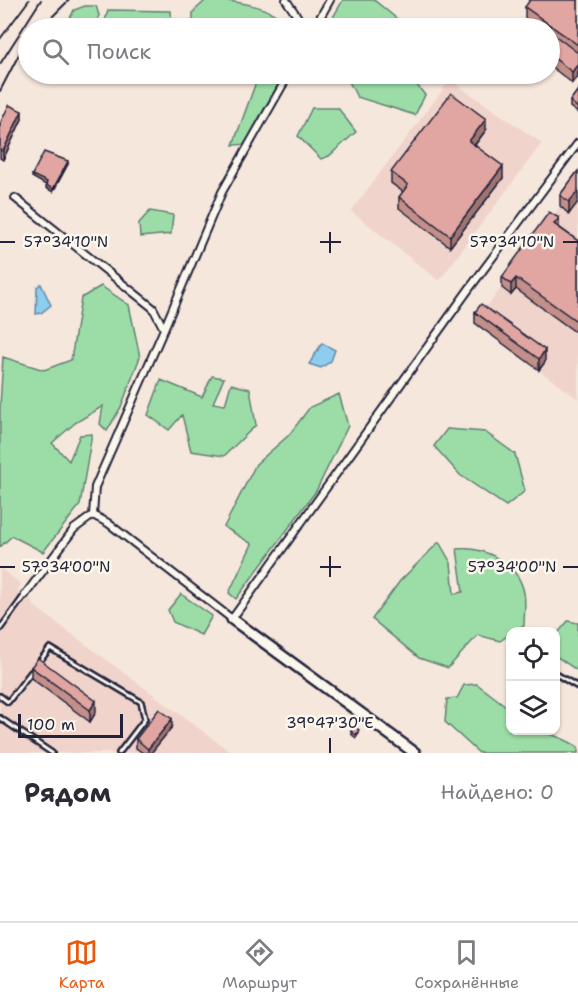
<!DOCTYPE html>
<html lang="ru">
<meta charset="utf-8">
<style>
:root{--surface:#fff;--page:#f7f7f7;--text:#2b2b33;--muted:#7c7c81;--line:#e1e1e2;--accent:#ea580c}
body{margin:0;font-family:"Shantell Sans",sans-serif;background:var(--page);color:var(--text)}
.controls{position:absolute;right:18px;bottom:18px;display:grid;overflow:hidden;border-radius:12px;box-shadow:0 2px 4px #0004}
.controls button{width:54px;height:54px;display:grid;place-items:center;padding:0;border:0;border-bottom:2px solid var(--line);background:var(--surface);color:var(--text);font:30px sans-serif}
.scale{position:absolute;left:18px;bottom:15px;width:105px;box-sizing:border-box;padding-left:6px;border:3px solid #22223b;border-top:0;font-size:16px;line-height:21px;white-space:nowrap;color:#22223b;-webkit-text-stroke:4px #fbf7ec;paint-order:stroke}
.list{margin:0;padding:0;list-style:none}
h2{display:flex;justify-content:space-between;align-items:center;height:78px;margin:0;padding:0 24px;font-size:26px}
h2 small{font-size:20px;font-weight:400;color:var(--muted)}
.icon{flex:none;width:33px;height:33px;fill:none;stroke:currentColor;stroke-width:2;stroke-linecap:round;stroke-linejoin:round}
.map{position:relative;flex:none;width:578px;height:753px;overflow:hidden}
.search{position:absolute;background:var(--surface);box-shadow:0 2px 4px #0004;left:18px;right:18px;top:18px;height:66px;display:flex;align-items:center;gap:15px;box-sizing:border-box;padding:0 21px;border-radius:33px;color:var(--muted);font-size:22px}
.sheet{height:168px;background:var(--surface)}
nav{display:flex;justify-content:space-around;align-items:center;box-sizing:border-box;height:84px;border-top:2px solid var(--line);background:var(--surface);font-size:16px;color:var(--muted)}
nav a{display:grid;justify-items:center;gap:3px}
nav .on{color:var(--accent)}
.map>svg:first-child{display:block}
</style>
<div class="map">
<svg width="578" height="753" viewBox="0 0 578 753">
<rect width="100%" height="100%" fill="#f6e7dd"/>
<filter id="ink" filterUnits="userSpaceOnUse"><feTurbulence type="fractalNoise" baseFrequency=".0167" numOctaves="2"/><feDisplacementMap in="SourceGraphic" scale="12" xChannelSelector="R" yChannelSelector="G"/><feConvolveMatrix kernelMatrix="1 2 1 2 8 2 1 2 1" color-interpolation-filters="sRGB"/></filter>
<g filter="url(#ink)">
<path fill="#f0d4cb" d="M 450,80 L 542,143 L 439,281 L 351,211 Z
M 578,182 L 578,399 L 475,323 Z
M 0,568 L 21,584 L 18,590 L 31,599 L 34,606 L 232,753 L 0,753 Z"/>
<path fill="#9cdda7" stroke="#5f8071" stroke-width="1.5" d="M 206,0 C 235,0 271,5 292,28 L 193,28 L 193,12 Z
M 343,0 L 374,0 L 408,28 L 327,28 Z
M 85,6 L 96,6 L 99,15 L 97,22 L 79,25 L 68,22 L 74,10 Z
M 108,10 L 171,11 L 172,28 L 152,28 L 139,24 L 135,28 L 107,28 L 104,25 Z
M 259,74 L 287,74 L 251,144 L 233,145 Z
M 345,74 L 408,74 L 425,95 L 415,115 L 357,97 Z
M 312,108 L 338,108 L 356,132 L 329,156 L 321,159 L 298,136 Z
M 150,211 L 173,215 L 171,234 L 140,237 L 139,223 Z
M 101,286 L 129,305 L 140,357 L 121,407 L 107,431 L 100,424 L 103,406 L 75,423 L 52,443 L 69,461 L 80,435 L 92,434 L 80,505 L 43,552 L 12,536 L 0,547 L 0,407 L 3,357 L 44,370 L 71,360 L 81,298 Z
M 212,376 L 224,378 L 213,403 L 225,405 L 231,384 L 250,389 L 256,425 L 224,456 L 191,451 L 182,415 L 169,430 L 148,415 L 161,380 L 202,397 Z
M 339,394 L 348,426 L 316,491 L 236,599 L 229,593 L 252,544 L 224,527 L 256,464 L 289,435 L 310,407 Z
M 447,429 L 485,432 L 515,454 L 525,491 L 506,506 L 460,475 L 434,446 Z
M 439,542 L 451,563 L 454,594 L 463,592 L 457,549 C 484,546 519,564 524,593 C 526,604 524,616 524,626 L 510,632 L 510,634 L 500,641 L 478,635 L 448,668 L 419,658 L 372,619 L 400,581 Z
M 181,594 L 212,616 L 201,635 L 173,622 L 168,610 Z
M 568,621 L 578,623 L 578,671 L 556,656 L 556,635 Z
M 477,684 L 510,709 L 510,730 C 537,730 556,733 578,747 L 578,753 L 479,753 L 445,722 L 447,699 L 457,698 L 464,685 Z"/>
<path fill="#8ecdef" stroke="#6389a7" stroke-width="1.5" d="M 41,284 L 51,305 L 41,313 L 36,314 L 37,287 Z
M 322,343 L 335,350 L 331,361 L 321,368 L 309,364 Z"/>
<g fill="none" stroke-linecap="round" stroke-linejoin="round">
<defs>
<path id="lane" d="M 0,629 L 24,596
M 39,662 L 50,648 L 141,702 L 145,719 L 119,753
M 556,674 L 578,687
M 0,696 L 8,702 L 31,672
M 0,718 L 52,753"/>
<path id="street" d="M 286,0 L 299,19 L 301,28
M 314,28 L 330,0
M 15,198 L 153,308 L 164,329 L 95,487 L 93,515
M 164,329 L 222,192 L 289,74
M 25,595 L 74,529 L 93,515 L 108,523 L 232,619 L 469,289 L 578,143"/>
<path id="secondary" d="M 232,619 L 415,753"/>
</defs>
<use href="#lane" stroke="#22223b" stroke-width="8"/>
<use href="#street" stroke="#22223b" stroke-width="10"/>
<use href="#secondary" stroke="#22223b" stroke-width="14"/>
<use href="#lane" stroke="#fbf7ec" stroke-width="3"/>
<use href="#street" stroke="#fbf7ec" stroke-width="6"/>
<use href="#secondary" stroke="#fbf7ec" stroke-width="9"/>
<path stroke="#22223b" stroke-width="2" d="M 41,28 L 69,0
M 0,39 L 29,0
M 0,64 L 41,0
M 0,91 L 28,37"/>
</g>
<path fill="#c28f8a" stroke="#22223b" stroke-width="1.5" d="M 578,0 L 578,75 L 572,83 L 549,65 L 549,28 L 539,28 L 525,18 L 525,7 Z
M 578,90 L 578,113 L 570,107 L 570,101 Z
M 22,119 L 3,160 L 0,158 L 0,124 Z
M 486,130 L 475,145 L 503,178 L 450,247 L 399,208 L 399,197 L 403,192 L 391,183 L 391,172 Z
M 68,164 L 53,192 L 46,188 L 46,185 L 32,177 L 32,175 Z
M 578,171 L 569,214 L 560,206 L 560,195 Z
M 559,227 L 578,241 L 578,334 L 516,289 L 511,295 L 502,288 L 502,277 Z
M 475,312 L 545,362 L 539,370 L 475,323 Z
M 31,667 L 96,712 L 90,722 L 31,678 Z
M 172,727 L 151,753 L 143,753 L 136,748 L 136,739 Z
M 351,731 L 359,733 L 356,738 L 351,734 Z"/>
<path fill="#9e7471" stroke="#22223b" stroke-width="1.5" d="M 578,64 L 578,75 L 572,83 L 572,72 Z
M 22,111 L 22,119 L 3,160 L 3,151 Z
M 486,119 L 486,130 L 469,152 L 469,141 Z
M 68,161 L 68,164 L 53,192 L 53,189 Z
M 503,166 L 503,178 L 450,247 L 450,236 Z
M 578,191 L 578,202 L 569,214 L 569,202 Z
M 559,218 L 559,229 L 554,224 Z
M 516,278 L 516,289 L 511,295 L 511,284 Z
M 545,350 L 545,362 L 539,370 L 539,359 Z
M 96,701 L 96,712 L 90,722 L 90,710 Z
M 172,719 L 172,727 L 151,753 L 148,753 L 148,749 Z"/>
<path fill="#e1a6a1" stroke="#22223b" stroke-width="1.5" d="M 530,0 L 578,0 L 578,45 L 525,7 Z
M 549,31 L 578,53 L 578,64 L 572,72 L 549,54 Z
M 578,90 L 578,108 L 570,101 Z
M 451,93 L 486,119 L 469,141 L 503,166 L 450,236 L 399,197 L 408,185 L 391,172 Z
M 9,105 L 22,111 L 3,151 L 0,150 L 0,124 Z
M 44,152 L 68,161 L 53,189 L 46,185 L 47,182 L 32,175 Z
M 578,171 L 578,191 L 569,202 L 560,195 Z
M 549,212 L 559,218 L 554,224 L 578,241 L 578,322 L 516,278 L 511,284 L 502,277 Z
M 481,304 L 545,350 L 539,359 L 475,312 Z
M 38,658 L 96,701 L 90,710 L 31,667 Z
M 159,709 L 172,719 L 148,749 L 136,739 Z
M 355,727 L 359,730 L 356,735 L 351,731 Z"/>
</g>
<path fill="none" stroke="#22223b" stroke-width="2" d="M 330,232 L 330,253M 0,242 L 15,242M 320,242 L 341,242M 563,242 L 578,242M 330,556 L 330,577M 0,567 L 15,567M 320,567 L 341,567M 563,567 L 578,567M 330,738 L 330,753"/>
<g font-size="15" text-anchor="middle" fill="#22223b" stroke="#fbf7ec" stroke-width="5" stroke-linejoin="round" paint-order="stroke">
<text x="66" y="247">57°34'10"N</text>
<text x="512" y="247">57°34'10"N</text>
<text x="66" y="572">57°34'00"N</text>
<text x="512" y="572">57°34'00"N</text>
<text x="330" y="728">39°47'30"E</text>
</g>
</svg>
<div class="controls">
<button><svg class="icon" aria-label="locate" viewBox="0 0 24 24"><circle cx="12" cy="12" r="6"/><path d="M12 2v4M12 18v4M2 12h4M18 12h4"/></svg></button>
<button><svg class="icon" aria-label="layers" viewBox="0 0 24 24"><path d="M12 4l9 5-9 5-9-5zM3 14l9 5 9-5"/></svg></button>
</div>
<div class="scale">100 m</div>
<div class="search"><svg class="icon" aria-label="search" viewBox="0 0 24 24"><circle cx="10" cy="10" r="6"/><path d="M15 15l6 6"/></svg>Поиск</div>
</div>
<section class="sheet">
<h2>Рядом<small>Найдено: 0</small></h2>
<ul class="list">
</ul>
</section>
<nav>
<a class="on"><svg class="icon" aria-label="map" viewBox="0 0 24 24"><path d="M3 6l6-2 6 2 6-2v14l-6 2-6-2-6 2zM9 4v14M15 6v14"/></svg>Карта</a>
<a><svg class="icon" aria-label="directions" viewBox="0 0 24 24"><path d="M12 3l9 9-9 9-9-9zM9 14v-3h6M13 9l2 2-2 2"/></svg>Маршрут</a>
<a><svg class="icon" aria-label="saved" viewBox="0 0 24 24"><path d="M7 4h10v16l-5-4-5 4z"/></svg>Сохранённые</a>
</nav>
